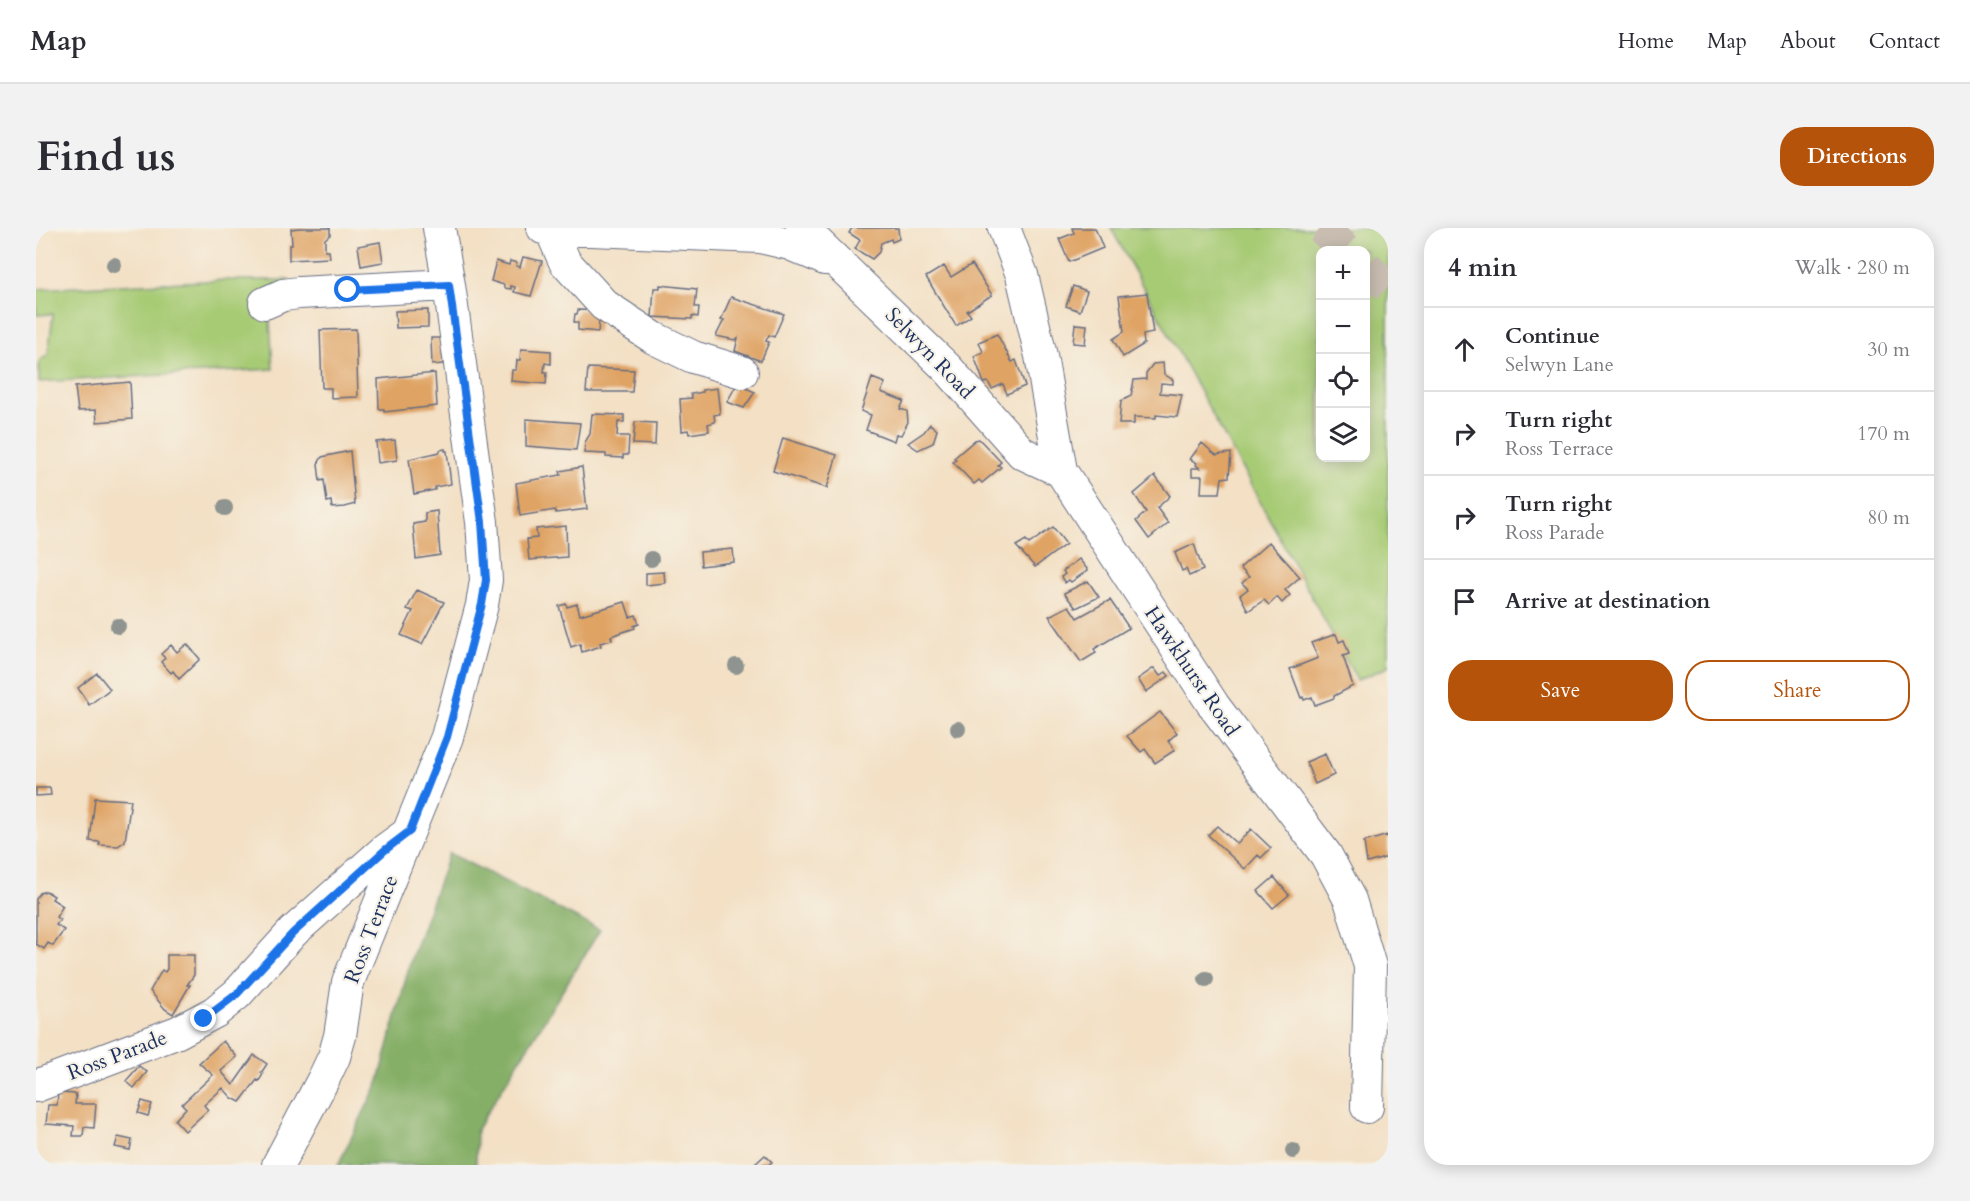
<!DOCTYPE html>
<meta charset="utf-8">
<style>
:root{--surface:#fff;--page:#f2f2f3;--text:#2b2b33;--muted:#7c7c81;--line:#e1e1e2;--accent:#b45309}
body{margin:0;font-family:Cardo,serif;background:var(--page);color:var(--text)}
.controls{position:absolute;right:18px;top:18px;display:grid;overflow:hidden;border-radius:12px;box-shadow:0 3px 15px #0003}
.controls button{width:54px;height:54px;display:grid;place-items:center;padding:0;border:0;border-bottom:2px solid var(--line);background:var(--surface);color:var(--text);font:30px sans-serif}
.stop{position:absolute;width:18px;height:18px;margin:-14px;border:4px solid #1a73e8;border-radius:50%;background:#fff}
.stop.end{background:#1a73e8;border-color:#fff;box-shadow:0 2px 6px #0008}
.list{margin:0;padding:0;list-style:none}
h2{display:flex;justify-content:space-between;align-items:center;height:78px;margin:0;padding:0 24px;font-size:26px}
h2 small{font-size:20px;font-weight:400;color:var(--muted)}
.list li{display:grid;grid-template-columns:39px 1fr auto;gap:18px;align-items:center;box-sizing:border-box;height:84px;padding:0 24px;border-top:2px solid var(--line)}
.list b{display:block;font-size:22px;white-space:nowrap}
.list p{margin:0;font-size:20px;white-space:nowrap;color:var(--muted)}
.list em{font-size:20px;font-style:normal;color:var(--muted)}
.actions{display:flex;gap:12px;padding:18px 24px}
.actions a{flex:1;padding:14px 0;border:2px solid var(--accent);border-radius:24px;text-align:center;font-size:21px;color:var(--accent)}
.actions .main{background:var(--accent);color:#fff}
.icon{flex:none;width:33px;height:33px;fill:none;stroke:currentColor;stroke-width:2;stroke-linecap:round;stroke-linejoin:round}
.map{position:relative;flex:none;width:1352px;height:937px;overflow:hidden;border-radius:24px}
header{display:flex;align-items:center;gap:36px;box-sizing:border-box;height:84px;padding:0 30px;background:var(--surface);border-bottom:2px solid var(--line)}
header strong{font-size:28px}
nav{display:flex;gap:33px;margin-inline-start:auto;font-size:21px}
.intro{display:flex;align-items:center;justify-content:space-between;box-sizing:border-box;height:144px;padding:0 36px}
h1{margin:0;font-size:42px}
.button{padding:15px 27px;border-radius:24px;background:var(--accent);color:#fff;font-size:21px;font-weight:700}
main{display:flex;gap:36px;padding:0 36px}
aside{flex:1;background:var(--surface);border-radius:24px;box-shadow:0 3px 15px #0003}
.map>svg:first-child{display:block}
</style>
<header>
<strong>Map</strong>
<nav><a>Home</a><a>Map</a><a>About</a><a>Contact</a></nav>
</header>
<div class="intro"><h1>Find us</h1><a class="button">Directions</a></div>
<main>
<div class="map">
<svg width="1352" height="937" viewBox="0 0 1352 937">
<rect width="100%" height="100%" fill="#f7f3e8"/>
<filter id="ink" filterUnits="userSpaceOnUse"><feTurbulence type="fractalNoise" baseFrequency=".0167" numOctaves="2"/><feDisplacementMap in="SourceGraphic" scale="12" xChannelSelector="R" yChannelSelector="G"/><feConvolveMatrix kernelMatrix="1 2 1 2 8 2 1 2 1" color-interpolation-filters="sRGB"/></filter>
<filter id="wash" filterUnits="userSpaceOnUse"><feTurbulence type="fractalNoise" baseFrequency=".008" numOctaves="4" result="noise"/><feDisplacementMap in="SourceGraphic" scale="24" xChannelSelector="R" yChannelSelector="G"/><feGaussianBlur stdDeviation="1.35" result="paint"/><feColorMatrix in="noise" values="0 0 0 0 0 0 0 0 0 0 0 0 0 0 0 0 0 1.4 0 .05"/><feComposite in="paint" operator="in"/></filter>
<g filter="url(#wash)">
<rect width="100%" height="100%" fill="#f3e0c5"/>
<path fill="#a7cb75" stroke="#617d6a" stroke-width="1.5" fill-rule="evenodd" d="M 1075,0 L 1352,0 L 1352,439 L 1321,452 ZM 1284,22 L 1330,22 L 1330,230 L 1284,230 Z
M 192,52 L 253,52 L 233,77 L 237,141 L 3,154 L 3,133 L 12,127 L 17,86 L 0,87 L 0,61 Z"/>
<path fill="#85af66" stroke="#506f62" stroke-width="1.5" d="M 413,625 L 564,702 L 441,901 L 440,937 L 302,937 L 343,853 L 375,731 Z"/>
<g id="blocks">
<path fill="#dfa363" d="M 263,0 L 294,0 L 294,7 L 289,11 L 289,23 L 293,23 L 294,30 L 253,32 L 253,17 L 256,17 L 255,1 Z
M 816,0 L 862,0 L 863,11 L 856,14 L 855,11 L 845,15 L 843,24 L 836,31 L 819,21 L 824,12 L 813,5 Z
M 1036,0 L 1059,0 L 1067,20 L 1033,34 L 1023,11 L 1038,5 Z
M 344,14 L 347,34 L 325,38 L 322,18 Z
M 487,29 L 506,33 L 495,68 L 478,64 L 479,59 L 475,58 L 475,61 L 468,60 L 468,57 L 455,53 L 460,33 L 473,37 L 474,33 L 481,35 L 480,38 L 484,39 Z
M 936,36 L 956,67 L 931,83 L 935,88 L 920,98 L 890,49 L 908,38 L 915,49 Z
M 624,57 L 661,61 L 659,79 L 663,79 L 662,89 L 656,88 L 656,91 L 616,89 L 618,60 L 624,60 Z
M 1037,58 L 1051,63 L 1044,83 L 1030,78 Z
M 1111,65 L 1117,105 L 1107,107 L 1108,116 L 1087,129 L 1077,111 L 1088,104 L 1083,68 Z
M 695,69 L 748,86 L 738,109 L 733,107 L 730,113 L 733,114 L 725,133 L 699,123 L 702,110 L 699,112 L 680,108 L 688,92 L 685,92 Z
M 392,82 L 392,99 L 360,100 L 359,83 Z
M 542,82 L 564,83 L 562,104 L 542,102 L 542,95 L 538,94 L 539,86 L 541,86 Z
M 1039,96 L 1051,97 L 1049,116 L 1037,115 Z
M 320,101 L 322,169 L 295,170 L 295,160 L 286,160 L 284,102 Z
M 961,106 L 976,134 L 980,132 L 989,158 L 971,166 L 967,156 L 956,161 L 952,154 L 948,155 L 938,128 L 947,124 L 943,114 Z
M 395,110 L 405,110 L 407,136 L 396,137 Z
M 485,121 L 515,123 L 515,136 L 509,135 L 508,144 L 511,144 L 510,156 L 475,153 L 476,142 L 480,142 L 481,132 L 484,132 Z
M 1127,135 L 1128,146 L 1137,152 L 1137,156 L 1125,155 L 1124,165 L 1146,167 L 1141,189 L 1120,187 L 1120,190 L 1098,189 L 1098,196 L 1083,196 L 1085,173 L 1095,168 L 1098,152 L 1110,151 L 1110,145 L 1117,136 Z
M 552,140 L 598,142 L 596,164 L 550,164 Z
M 399,145 L 401,178 L 348,184 L 348,181 L 343,181 L 342,151 Z
M 836,150 L 849,155 L 845,164 L 868,173 L 864,181 L 871,183 L 872,194 L 865,207 L 860,206 L 858,213 L 830,202 L 835,187 L 825,183 Z
M 94,154 L 96,191 L 61,194 L 60,182 L 42,183 L 39,159 Z
M 701,156 L 719,164 L 708,180 L 691,174 Z
M 681,160 L 684,186 L 678,187 L 679,194 L 672,196 L 673,203 L 653,206 L 652,202 L 646,203 L 644,171 L 656,170 L 655,166 L 667,164 L 666,162 Z
M 556,186 L 588,187 L 588,194 L 582,194 L 581,208 L 593,208 L 592,227 L 587,227 L 587,230 L 570,229 L 570,226 L 548,225 L 549,214 L 554,206 Z
M 490,191 L 544,195 L 540,222 L 490,218 Z
M 599,194 L 620,195 L 619,217 L 597,216 Z
M 894,196 L 901,202 L 897,215 L 882,222 L 872,215 L 888,204 Z
M 747,210 L 801,227 L 791,260 L 737,243 Z
M 943,211 L 965,234 L 962,237 L 965,239 L 946,255 L 943,252 L 938,256 L 917,234 L 920,232 L 918,230 L 939,212 Z
M 359,212 L 361,232 L 342,235 L 340,214 Z
M 1166,215 L 1180,227 L 1195,225 L 1193,249 L 1186,250 L 1184,265 L 1165,265 L 1166,248 L 1156,248 L 1156,240 L 1164,240 L 1160,237 L 1161,235 L 1154,231 Z
M 409,221 L 409,223 L 411,223 L 415,256 L 399,259 L 399,262 L 378,266 L 373,231 L 404,224 L 404,222 Z
M 314,223 L 319,276 L 309,279 L 296,280 L 295,273 L 291,274 L 288,252 L 284,253 L 282,236 L 286,229 Z
M 546,239 L 551,281 L 520,285 L 519,282 L 484,288 L 480,255 L 525,247 L 524,243 Z
M 1119,248 L 1134,268 L 1121,280 L 1132,295 L 1113,311 L 1100,293 L 1110,284 L 1098,266 Z
M 401,283 L 404,327 L 380,331 L 377,296 L 389,294 L 389,285 Z
M 530,298 L 531,329 L 493,332 L 491,311 L 501,310 L 500,301 Z
M 1017,299 L 1030,316 L 999,339 L 980,318 L 990,312 L 993,316 Z
M 1233,314 L 1264,349 L 1249,362 L 1254,367 L 1246,375 L 1241,369 L 1233,377 L 1228,372 L 1212,383 L 1204,367 L 1212,361 L 1206,355 L 1213,349 L 1204,340 Z
M 1158,316 L 1167,342 L 1153,348 L 1150,341 L 1146,343 L 1139,325 Z
M 697,321 L 698,334 L 665,338 L 664,324 Z
M 1043,331 L 1052,342 L 1035,354 L 1033,352 L 1029,355 L 1025,349 L 1029,346 L 1027,343 Z
M 628,344 L 629,355 L 610,357 L 610,345 Z
M 1052,353 L 1063,369 L 1040,380 L 1028,365 Z
M 381,362 L 408,374 L 386,416 L 365,407 L 377,383 L 371,381 Z
M 1074,372 L 1093,400 L 1058,421 L 1060,425 L 1045,434 L 1013,388 L 1033,378 L 1041,390 Z
M 589,374 L 594,389 L 600,387 L 603,396 L 598,398 L 599,400 L 575,408 L 576,412 L 564,415 L 565,418 L 546,424 L 544,416 L 535,419 L 523,378 L 530,376 L 531,379 L 541,376 L 544,387 Z
M 1300,406 L 1303,414 L 1308,412 L 1313,426 L 1307,428 L 1317,458 L 1298,468 L 1298,470 L 1279,477 L 1276,469 L 1268,472 L 1267,469 L 1265,470 L 1254,441 L 1282,430 L 1275,415 Z
M 151,416 L 164,431 L 143,451 L 137,443 L 135,445 L 125,434 L 129,430 L 125,426 L 135,417 L 141,424 Z
M 1118,440 L 1124,448 L 1130,444 L 1133,448 L 1110,464 L 1102,451 Z
M 61,445 L 74,461 L 53,477 L 42,460 Z
M 1124,484 L 1141,505 L 1132,513 L 1139,522 L 1119,535 L 1109,521 L 1105,524 L 1091,508 Z
M 1289,526 L 1298,547 L 1279,556 L 1270,534 Z
M 0,560 L 14,560 L 15,567 L 0,568 Z
M 59,570 L 95,572 L 89,613 L 82,618 L 63,617 L 64,614 L 54,613 Z
M 1181,598 L 1201,616 L 1215,601 L 1235,620 L 1225,630 L 1222,627 L 1209,641 L 1172,607 Z
M 1352,607 L 1352,629 L 1331,635 L 1328,614 Z
M 1238,649 L 1253,667 L 1237,680 L 1222,663 Z
M 10,663 L 18,668 L 16,671 L 27,678 L 20,689 L 24,692 L 20,697 L 28,702 L 17,718 L 12,715 L 8,721 L 0,716 L 0,671 L 4,665 Z
M 131,727 L 158,727 L 158,747 L 151,757 L 154,757 L 137,786 L 129,781 L 114,763 L 126,742 L 129,744 L 131,741 Z
M 187,813 L 201,829 L 185,843 L 197,857 L 218,827 L 231,836 L 225,845 L 227,846 L 223,853 L 221,852 L 204,874 L 196,870 L 187,860 L 168,877 L 172,882 L 149,903 L 139,892 L 150,880 L 146,876 L 177,847 L 163,835 Z
M 103,838 L 111,844 L 98,860 L 90,853 Z
M 22,865 L 40,866 L 39,876 L 60,876 L 58,900 L 48,899 L 47,908 L 37,908 L 38,898 L 10,896 L 12,877 L 21,877 Z
M 106,873 L 116,876 L 112,888 L 102,885 Z
M 82,909 L 96,912 L 94,922 L 79,919 Z
M 729,927 L 736,934 L 732,937 L 718,937 Z"/>
</g>
</g>
<g filter="url(#ink)">
<use href="#blocks" fill-opacity="0" stroke="#676d82" stroke-width="1.5"/>
<g fill="none" stroke-linecap="round" stroke-linejoin="round">
<path stroke="#c8bdb0" stroke-width="33" stroke-dasharray="33 16" stroke-linecap="butt" d="M 1285,0 L 1311,22
M 1330,39 L 1352,59"/>
<defs>
<path id="minor" d="M 507,0 L 724,9 L 754,16 L 789,31
M 514,0 L 529,34 L 568,77 L 618,110 L 657,129 L 706,144
M 766,0 L 912,141 L 986,225 L 1025,243
M 968,0 L 986,47 L 1005,128 L 1025,243 L 1178,478 L 1290,627 L 1314,672 L 1334,738 L 1331,879
M 229,75 L 247,67 L 263,65 L 413,57
M 0,858 L 142,804 L 179,784 L 201,766 L 257,704 L 349,622 L 371,606
M 242,937 L 288,850 L 298,829 L 304,808 L 312,754 L 411,509 L 446,377 L 450,352 L 446,294 L 413,57 L 403,0"/>
</defs>
<use href="#minor" stroke="#676d82" stroke-width="34"/>
<use href="#minor" stroke="#fff" stroke-width="32"/>
</g>
<g fill="#8f9490">
<circle cx="78" cy="37" r="8"/>
<circle cx="189" cy="280" r="8"/>
<circle cx="615" cy="331" r="8"/>
<circle cx="82" cy="398" r="8"/>
<circle cx="700" cy="438" r="8"/>
<circle cx="922" cy="501" r="8"/>
<circle cx="1170" cy="751" r="8"/>
<circle cx="1257" cy="923" r="8"/>
</g>
</g>
<g fill="none" stroke-linecap="round" stroke-linejoin="round" filter="url(#ink)">
<path stroke="#1a73e8" stroke-width="8" d="M 168,791 L 201,766 L 257,705 L 349,622 L 374,603 L 411,509 L 446,376 L 450,352 L 446,294 L 413,57 L 312,62"/>
</g>
<g text-anchor="middle" stroke-width="4.5" stroke-linejoin="round" paint-order="stroke">
<g font-size="21" fill="#1b2f5e" stroke="#f7f3e8">
<text transform="translate(894 125) rotate(46)" y="7">Selwyn Road</text>
<text transform="translate(1156 443) rotate(56)" y="7">Hawkhurst Road</text>
<text transform="translate(335 701) rotate(-69)" y="7">Ross Terrace</text>
<text transform="translate(81 827) rotate(-21)" y="7">Ross Parade</text>
</g>
</g>
</svg>
<div class="controls">
<button>+</button>
<button>−</button>
<button><svg class="icon" aria-label="locate" viewBox="0 0 24 24"><circle cx="12" cy="12" r="6"/><path d="M12 2v4M12 18v4M2 12h4M18 12h4"/></svg></button>
<button><svg class="icon" aria-label="layers" viewBox="0 0 24 24"><path d="M12 4l9 5-9 5-9-5zM3 14l9 5 9-5"/></svg></button>
</div>
<div class="stop" style="left:312px;top:62px"></div>
<div class="stop end" style="left:168px;top:791px"></div>
</div>
<aside>
<h2>4 min<small>Walk · 280 m</small></h2>
<ul class="list">
<li><svg class="icon" aria-label="ahead" viewBox="0 0 24 24"><path d="M12 20V5M6 11l6-6 6 6"/></svg><div><b>Continue</b><p>Selwyn Lane</p></div><em>30 m</em></li>
<li><svg class="icon" aria-label="right" viewBox="0 0 24 24"><path d="M7 20v-9h11M14 6l5 5-5 5"/></svg><div><b>Turn right</b><p>Ross Terrace</p></div><em>170 m</em></li>
<li><svg class="icon" aria-label="right" viewBox="0 0 24 24"><path d="M7 20v-9h11M14 6l5 5-5 5"/></svg><div><b>Turn right</b><p>Ross Parade</p></div><em>80 m</em></li>
<li><svg class="icon" aria-label="arrive" viewBox="0 0 24 24"><path d="M6 21V4h12l-3 4 3 4H6"/></svg><div><b>Arrive at destination</b></div></li>
</ul>
<div class="actions"><a class="main">Save</a><a>Share</a></div>
</aside>
</main>
